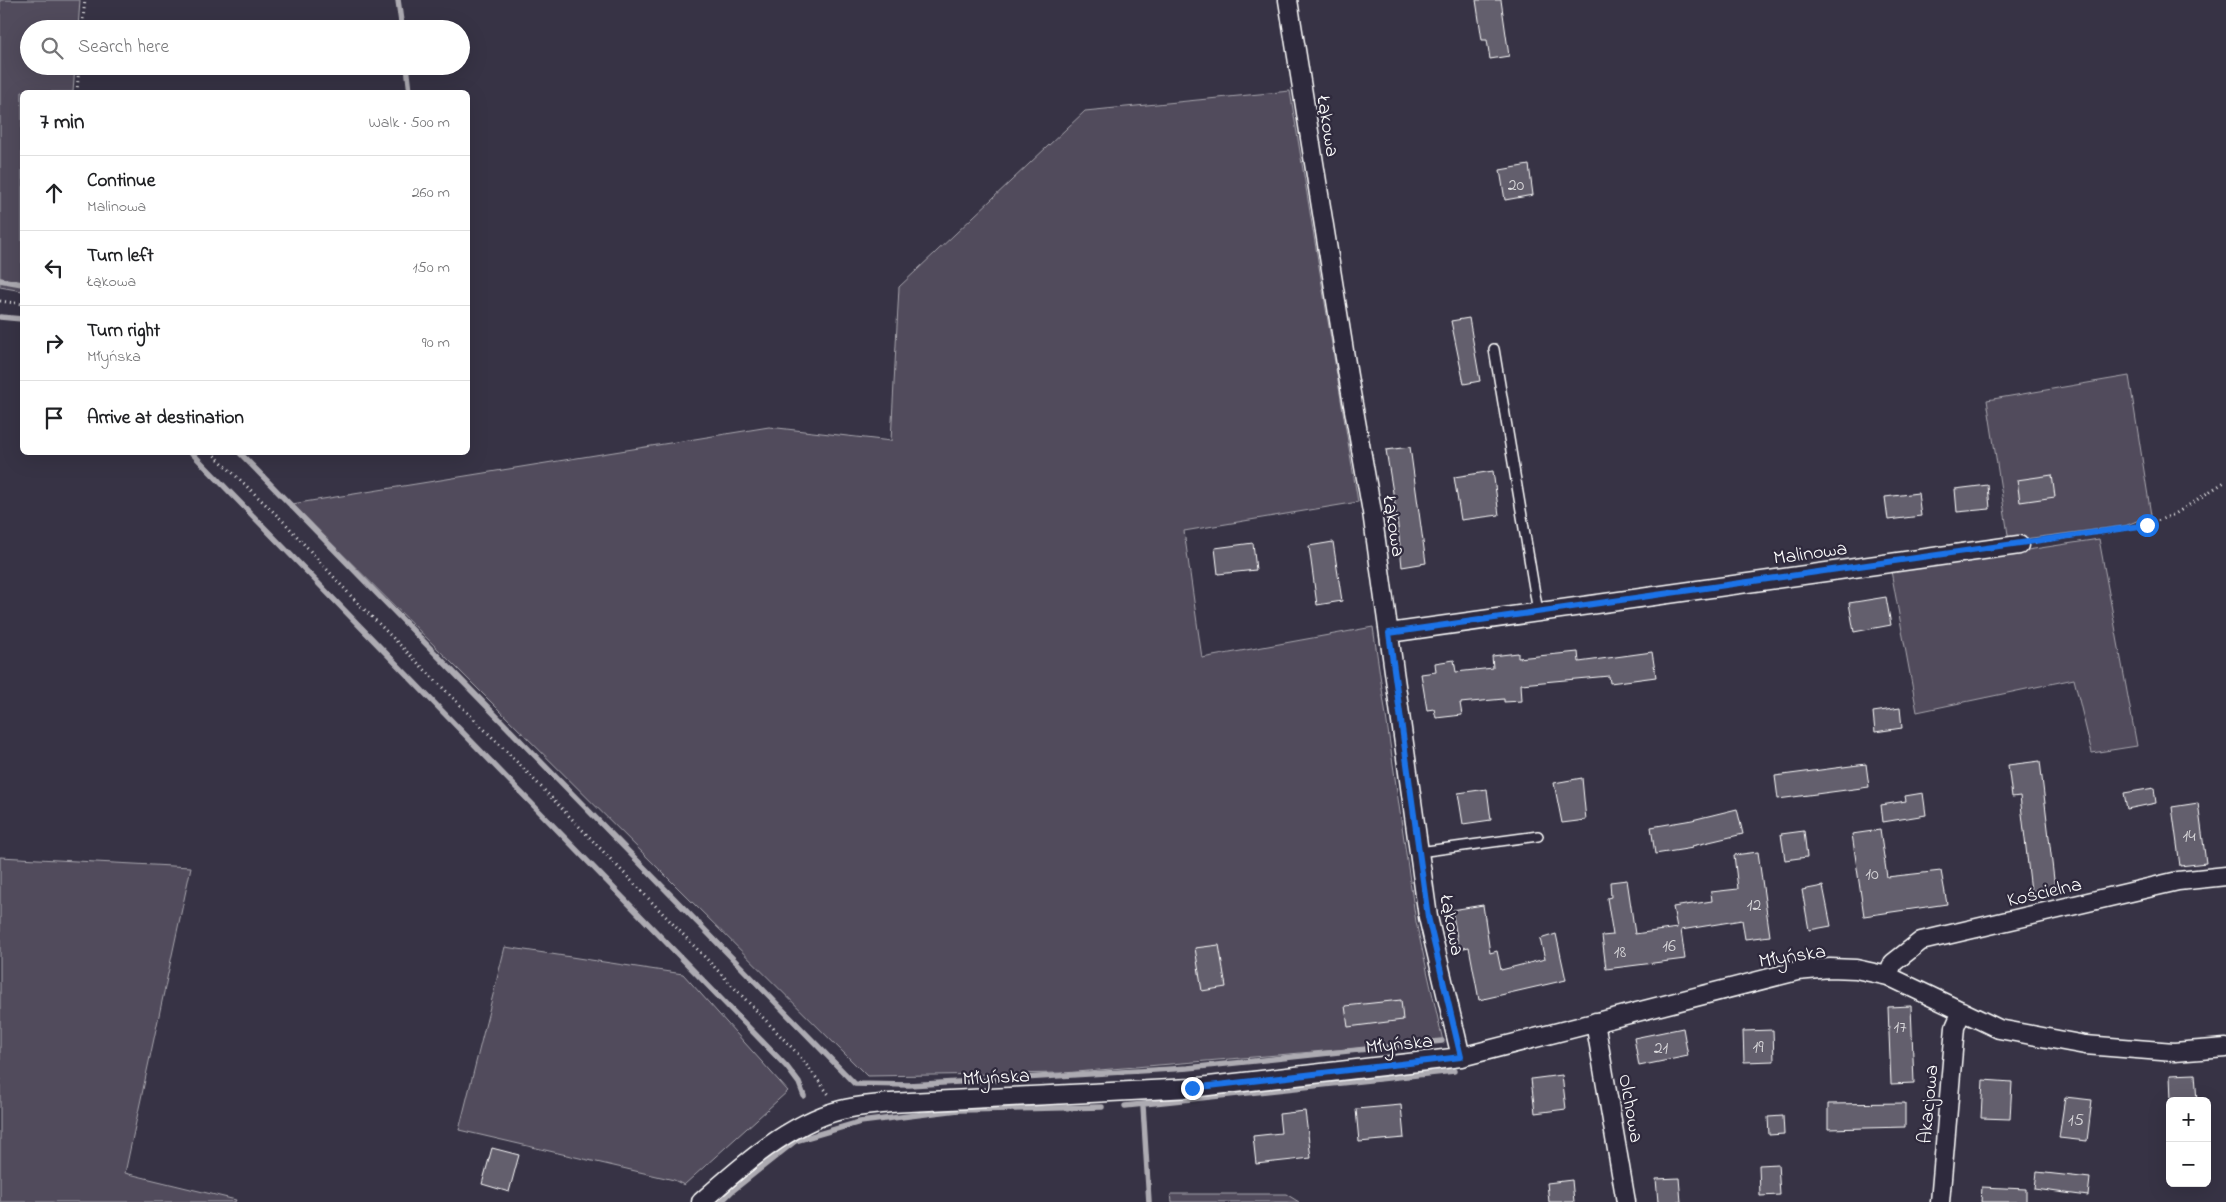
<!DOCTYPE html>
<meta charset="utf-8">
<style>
:root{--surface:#fff;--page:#f2f2f2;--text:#202124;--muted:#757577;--line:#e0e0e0}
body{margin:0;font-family:"Indie Flower",sans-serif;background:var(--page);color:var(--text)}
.controls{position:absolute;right:15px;bottom:15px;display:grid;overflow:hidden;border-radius:8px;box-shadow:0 5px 20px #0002}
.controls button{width:45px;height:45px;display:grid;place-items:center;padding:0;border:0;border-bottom:1px solid var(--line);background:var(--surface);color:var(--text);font:25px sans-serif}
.stop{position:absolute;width:15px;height:15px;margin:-11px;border:4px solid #1a73e8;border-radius:50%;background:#fff}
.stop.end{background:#1a73e8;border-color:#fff;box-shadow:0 1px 5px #0008}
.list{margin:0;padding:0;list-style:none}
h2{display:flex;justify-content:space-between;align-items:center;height:65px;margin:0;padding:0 20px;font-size:21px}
h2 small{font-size:16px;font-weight:400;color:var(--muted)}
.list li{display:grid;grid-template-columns:32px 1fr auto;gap:15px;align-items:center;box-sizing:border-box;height:75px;padding:0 20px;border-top:1px solid var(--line)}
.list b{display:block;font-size:19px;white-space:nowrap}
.list p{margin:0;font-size:16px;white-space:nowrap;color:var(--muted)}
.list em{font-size:16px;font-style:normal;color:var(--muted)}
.icon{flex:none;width:28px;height:28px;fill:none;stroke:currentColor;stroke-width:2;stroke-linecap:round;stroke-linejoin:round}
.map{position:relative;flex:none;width:2226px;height:1202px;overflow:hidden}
.search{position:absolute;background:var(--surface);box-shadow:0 5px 20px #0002;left:20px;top:20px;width:450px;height:55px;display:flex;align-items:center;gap:12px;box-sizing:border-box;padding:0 18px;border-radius:28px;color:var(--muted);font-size:19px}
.panel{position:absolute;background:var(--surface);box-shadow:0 5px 20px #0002;left:20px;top:90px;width:450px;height:365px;border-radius:8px}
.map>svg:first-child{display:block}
</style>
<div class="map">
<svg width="2226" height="1202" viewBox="0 0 2226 1202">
<rect width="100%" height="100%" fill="#373345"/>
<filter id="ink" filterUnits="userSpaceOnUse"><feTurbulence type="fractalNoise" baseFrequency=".02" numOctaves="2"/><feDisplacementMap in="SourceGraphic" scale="10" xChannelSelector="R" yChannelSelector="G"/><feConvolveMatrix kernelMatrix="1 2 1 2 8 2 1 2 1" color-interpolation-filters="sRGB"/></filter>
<g filter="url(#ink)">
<path fill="#514c5c" stroke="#a8a6ae" d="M 0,0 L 80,0 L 78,29 L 29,29 L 29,66 L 75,66 L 73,92 L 22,92 L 22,291 L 0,287 Z
M 1290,91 L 1358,502 L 1184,531 L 1202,658 L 1373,627 L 1416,922 L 1443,1041 L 1064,1073 L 867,1076 L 292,504 L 769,427 L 891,441 L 899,287 L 1085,111 Z
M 2129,376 L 2151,515 L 2125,526 L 2009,541 L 1987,400 Z
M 2099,539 L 2137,746 L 2092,753 L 2074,679 L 1917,712 L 1891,571 Z
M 0,857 L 191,867 L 125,1173 L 236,1200 L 235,1202 L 0,1202 Z
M 505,947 L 683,974 L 788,1091 L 684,1185 L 674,1180 L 459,1130 Z
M 1171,1194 L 1286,1194 L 1299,1202 L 1172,1202 Z"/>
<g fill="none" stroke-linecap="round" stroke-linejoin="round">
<path stroke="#adabb2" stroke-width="5.5" d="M 398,0 L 402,29
M 407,66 L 410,92
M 0,280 L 22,284
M 0,317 L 22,319
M 191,452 L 787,1067 L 799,1083 L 804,1096
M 239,452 L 855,1084 L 909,1085 L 1188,1068 L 1442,1041
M 1125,1106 L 1454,1071
M 1143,1106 L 1149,1202
M 721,1202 L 732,1191 L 795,1141 L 860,1122 L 958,1110 L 1102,1107"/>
</g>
<path fill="#635f6d" stroke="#fff" d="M 1476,0 L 1501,0 L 1509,56 L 1490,59 L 1487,40 L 1482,40 Z
M 1529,165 L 1533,195 L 1505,200 L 1500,170 Z
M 1469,318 L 1480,381 L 1464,384 L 1451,321 Z
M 1410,447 L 1426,563 L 1402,567 L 1397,517 L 1386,450 Z
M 1493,471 L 1499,515 L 1461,520 L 1454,477 Z
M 2052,475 L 2055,497 L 2020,502 L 2017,480 Z
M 1988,485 L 1990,509 L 1957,512 L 1955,489 Z
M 1918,493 L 1921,516 L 1888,520 L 1885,497 Z
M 1333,542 L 1342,601 L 1317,605 L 1309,546 Z
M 1253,543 L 1256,570 L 1218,574 L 1215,548 Z
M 1886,597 L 1891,625 L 1854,632 L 1849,603 Z
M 1578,652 L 1579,662 L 1652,652 L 1656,677 L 1610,683 L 1609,676 L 1521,684 L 1522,701 L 1504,702 L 1504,699 L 1460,703 L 1462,715 L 1436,718 L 1434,709 L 1427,710 L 1421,674 L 1436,672 L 1435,663 L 1454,660 L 1456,672 L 1493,668 L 1492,656 L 1518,653 L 1518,658 Z
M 1900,708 L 1902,728 L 1875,732 L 1873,712 Z
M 2040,761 L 2055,888 L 2031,891 L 2020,796 L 2012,797 L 2008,765 Z
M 1866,764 L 1869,787 L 1778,799 L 1775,776 Z
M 1582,778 L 1586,820 L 1562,823 L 1554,783 Z
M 2154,788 L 2156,803 L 2127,809 L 2124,793 Z
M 1487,789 L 1491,820 L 1463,824 L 1458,793 Z
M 1923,793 L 1926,815 L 1883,822 L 1881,805 L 1906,801 L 1905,796 Z
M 2198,803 L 2206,863 L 2180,866 L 2172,807 Z
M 1737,809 L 1743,834 L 1692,846 L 1693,848 L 1655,854 L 1651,827 L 1692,820 Z
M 1880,830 L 1887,877 L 1941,871 L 1947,904 L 1864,916 L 1852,834 Z
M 1804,831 L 1807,857 L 1785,860 L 1781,834 Z
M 1758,852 L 1770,936 L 1745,939 L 1742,920 L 1681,930 L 1685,959 L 1606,969 L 1602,936 L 1613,935 L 1607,898 L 1611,897 L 1610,882 L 1627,880 L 1635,934 L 1677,928 L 1673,907 L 1712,901 L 1711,892 L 1738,889 L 1734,855 Z
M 1823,886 L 1831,926 L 1809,930 L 1802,890 Z
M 1483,905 L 1490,953 L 1497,951 L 1501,970 L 1545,959 L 1540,939 L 1556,934 L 1566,980 L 1479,1000 L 1469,947 L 1459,949 L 1452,910 Z
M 1219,945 L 1226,987 L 1202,991 L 1195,948 Z
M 1401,1000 L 1403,1020 L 1348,1027 L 1345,1006 Z
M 1911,1006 L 1914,1083 L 1891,1084 L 1888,1007 Z
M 1683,1028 L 1688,1056 L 1639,1066 L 1634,1038 Z
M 1773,1030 L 1774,1061 L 1744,1062 L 1743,1031 Z
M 2195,1074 L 2197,1101 L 2171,1101 L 2170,1075 Z
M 1562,1075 L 1566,1109 L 1535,1113 L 1531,1079 Z
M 1983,1080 L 2012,1082 L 2010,1119 L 1981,1118 Z
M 2065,1097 L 2092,1100 L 2087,1141 L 2059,1138 Z
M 1905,1103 L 1905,1127 L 1828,1129 L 1828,1104 Z
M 1401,1105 L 1404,1138 L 1359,1142 L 1356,1109 Z
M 1305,1111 L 1311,1158 L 1256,1164 L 1253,1136 L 1281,1133 L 1279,1114 Z
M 1783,1116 L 1784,1134 L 1769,1135 L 1768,1117 Z
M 492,1148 L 519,1155 L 509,1192 L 482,1184 Z
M 1778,1164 L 1780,1195 L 1760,1196 L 1759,1165 Z
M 2037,1172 L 2090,1178 L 2088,1196 L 2035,1189 Z
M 1679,1178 L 1681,1202 L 1658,1202 L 1656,1179 Z
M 1572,1180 L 1574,1202 L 1549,1202 L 1547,1183 Z
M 1982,1187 L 2026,1189 L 2026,1202 L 1981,1202 Z"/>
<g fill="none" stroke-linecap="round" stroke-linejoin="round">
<defs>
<path id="service" d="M 1494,349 L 1538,612
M 1419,852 L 1538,836"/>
<path id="minor" d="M 1288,0 L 1348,376 L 1372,512 L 1428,917 L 1461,1057
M 1389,633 L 2019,545
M 1888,976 L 1893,963 L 1921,941 L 2178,881 L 2226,876
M 1595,1022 L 1626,1202
M 701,1202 C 740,1167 789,1123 841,1110 C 856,1106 874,1105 890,1103 L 1191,1088 L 1461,1057 L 1797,971 L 1830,968 L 1856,969 L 1888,976 L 1999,1029 L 2085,1045 L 2174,1052 L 2226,1048
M 1940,1202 L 1955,1027 L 1962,1011"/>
</defs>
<use href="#service" stroke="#fff" stroke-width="12"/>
<use href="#minor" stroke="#fff" stroke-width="21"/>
<path stroke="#fff" stroke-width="3" stroke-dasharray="1 4" stroke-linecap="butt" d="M 82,29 L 85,0
M 77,92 L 79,66
M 0,301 L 22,304
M 211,452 L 284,522 L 351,596 L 520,765 L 799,1055 L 830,1096
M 2035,542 L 2147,525 L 2175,514 L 2226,481"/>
<use href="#service" stroke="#2f2a3d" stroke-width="9"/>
<use href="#minor" stroke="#2f2a3d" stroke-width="18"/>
</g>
</g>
<g fill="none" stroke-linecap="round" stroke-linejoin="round" filter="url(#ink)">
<path stroke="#1a73e8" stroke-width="6" d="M 1192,1088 L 1461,1057 L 1428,917 L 1389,633 L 2147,525"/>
</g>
<g text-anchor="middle" stroke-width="4.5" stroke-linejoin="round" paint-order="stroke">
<g font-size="18" fill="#d8d7da">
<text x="1516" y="190">20</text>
<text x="2189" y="841">14</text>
<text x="1872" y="879">10</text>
<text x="1754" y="910">12</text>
<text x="1669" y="951">16</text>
<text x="1620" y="957">18</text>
<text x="1900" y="1032">17</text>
<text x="1758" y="1052">19</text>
<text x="1661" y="1053">21</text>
<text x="2076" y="1125">15</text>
</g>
<g font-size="20" fill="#fff" stroke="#2f2a3d">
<text transform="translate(1329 126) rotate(81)" y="7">Łąkowa</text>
<text transform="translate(1395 526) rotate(81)" y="7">Łąkowa</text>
<text transform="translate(1810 552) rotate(-8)" y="7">Malinowa</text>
<text transform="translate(2044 891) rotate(-13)" y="7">Kościelna</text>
<text transform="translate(1453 925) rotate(79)" y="7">Łąkowa</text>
<text transform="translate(1792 955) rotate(-9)" y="7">Młyńska</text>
<text transform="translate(1399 1043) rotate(-6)" y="7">Młyńska</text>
<text transform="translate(996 1076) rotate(-3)" y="7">Młyńska</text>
<text transform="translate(1927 1104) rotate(-85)" y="7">Akacjowa</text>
<text transform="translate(1632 1108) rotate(80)" y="7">Olchowa</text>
</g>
</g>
</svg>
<div class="controls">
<button>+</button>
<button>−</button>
</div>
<div class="stop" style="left:2147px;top:525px"></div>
<div class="stop end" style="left:1192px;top:1088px"></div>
<div class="search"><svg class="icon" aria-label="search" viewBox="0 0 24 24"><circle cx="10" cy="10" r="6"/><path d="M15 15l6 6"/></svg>Search here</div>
<section class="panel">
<h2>7 min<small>Walk · 500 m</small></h2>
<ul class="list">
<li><svg class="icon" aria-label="ahead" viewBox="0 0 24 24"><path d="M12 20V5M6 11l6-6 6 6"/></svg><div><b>Continue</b><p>Malinowa</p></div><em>260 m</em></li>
<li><svg class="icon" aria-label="left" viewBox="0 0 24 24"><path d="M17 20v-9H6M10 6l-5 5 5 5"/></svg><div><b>Turn left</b><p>Łąkowa</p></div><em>150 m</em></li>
<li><svg class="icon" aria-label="right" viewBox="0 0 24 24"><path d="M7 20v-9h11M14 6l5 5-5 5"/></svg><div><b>Turn right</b><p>Młyńska</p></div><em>90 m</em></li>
<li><svg class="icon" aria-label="arrive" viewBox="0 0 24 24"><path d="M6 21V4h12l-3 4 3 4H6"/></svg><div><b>Arrive at destination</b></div></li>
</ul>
</section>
</div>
